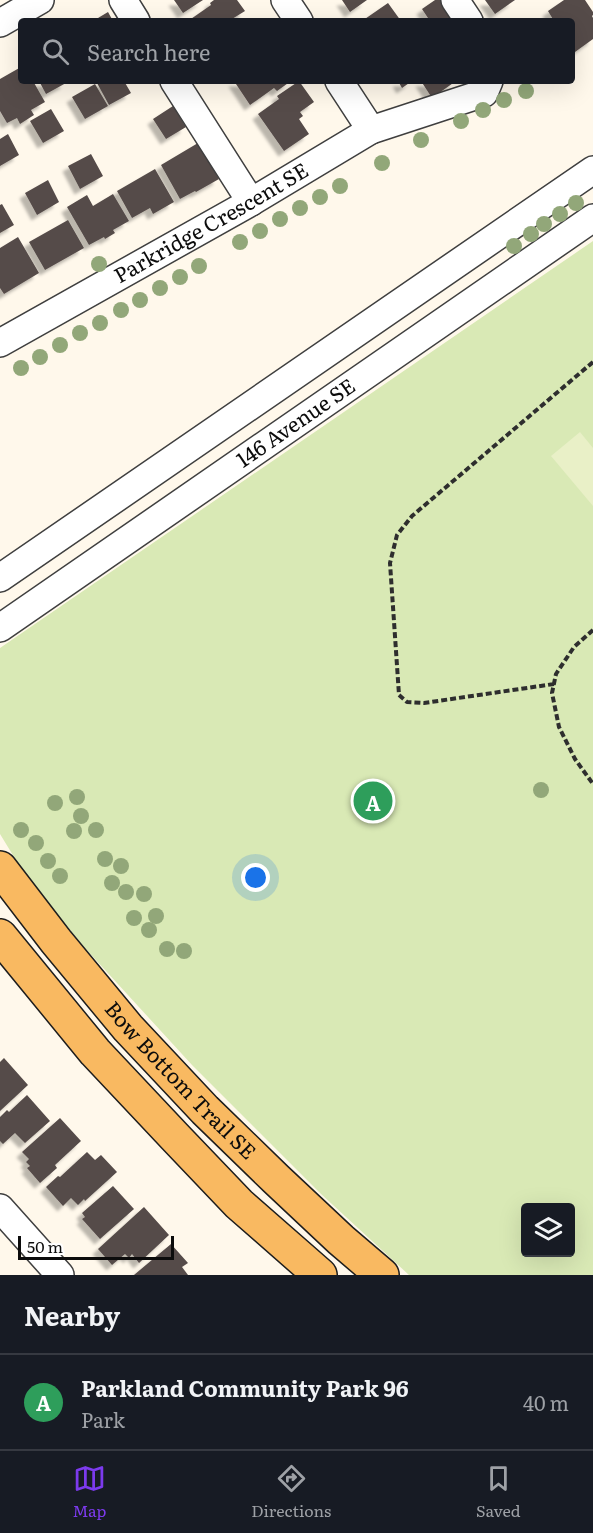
<!DOCTYPE html>
<style>
:root{--surface:#171b24;--page:#20242c;--text:#f1f3f6;--muted:#9ea1a6;--line:#363941;--accent:#7c3aed}
body{margin:0;font-family:Literata,serif;background:var(--page);color:var(--text)}
.controls{position:absolute;right:18px;bottom:18px;display:grid;overflow:hidden;border-radius:6px;box-shadow:0 6px 24px #0002}
.controls button{width:54px;height:54px;display:grid;place-items:center;padding:0;border:0;border-bottom:2px solid var(--line);background:var(--surface);color:var(--text);font:30px sans-serif}
.scale{position:absolute;left:18px;bottom:15px;width:156px;box-sizing:border-box;padding-left:6px;border:3px solid #0c0c0c;border-top:0;font-size:16px;line-height:21px;white-space:nowrap;color:#0c0c0c;-webkit-text-stroke:4px #fff;paint-order:stroke}
.you{position:absolute;left:256px;top:878px;width:21px;height:21px;margin:-15px;border:4px solid #fff;border-radius:50%;background:#1a73e8;box-shadow:0 0 0 9px #1a73e833}
.badge{display:grid;place-items:center;width:39px;height:39px;border-radius:50%;background:var(--accent);color:#fff;font-size:20px;font-weight:700}
.pin{position:absolute;translate:-50% -50%;border:3px solid #fff;box-shadow:0 2px 6px #0006}
.list{margin:0;padding:0;list-style:none}
h2{display:flex;justify-content:space-between;align-items:center;height:78px;margin:0;padding:0 24px;font-size:26px}
h2 small{font-size:20px;font-weight:400;color:var(--muted)}
.list li{display:grid;grid-template-columns:39px 1fr auto;gap:18px;align-items:center;box-sizing:border-box;height:96px;padding:0 24px;border-top:2px solid var(--line)}
.list b{display:block;font-size:22px;white-space:nowrap}
.list p{margin:0;font-size:20px;white-space:nowrap;color:var(--muted)}
.list em{font-size:20px;font-style:normal;color:var(--muted)}
.icon{flex:none;width:33px;height:33px;fill:none;stroke:currentColor;stroke-width:2;stroke-linecap:round;stroke-linejoin:round}
.map{position:relative;flex:none;width:593px;height:1275px;overflow:hidden}
.search{position:absolute;background:var(--surface);box-shadow:0 6px 24px #0002;left:18px;right:18px;top:18px;height:66px;display:flex;align-items:center;gap:15px;box-sizing:border-box;padding:0 21px;border-radius:6px;color:var(--muted);font-size:22px}
.sheet{height:174px;background:var(--surface)}
nav{display:flex;justify-content:space-around;align-items:center;box-sizing:border-box;height:84px;border-top:2px solid var(--line);background:var(--surface);font-size:16px;color:var(--muted)}
nav a{display:grid;justify-items:center;gap:3px}
nav .on{color:var(--accent)}
.map>svg:first-child{display:block}
</style>
<div class="map">
<svg width="593" height="1275" viewBox="0 0 593 1275">
<defs>
<filter id="shadow"><feDropShadow dx="-5.5" dy="5.5" stdDeviation="1.5" flood-color="#0004"/></filter>
</defs>
<rect width="100%" height="100%" fill="#fff8eb"/>
<path fill="#d9e9b5" fill-rule="evenodd" d="M 593,241 L 593,1275 L 409,1275 L 321,1194 L 192,1065 L 84,947 L 25,875 L 0,834 L 0,648 ZM 526,1208 L 570,1208 L 570,1252 L 526,1252 Z"/>
<path fill="#e9f0c7" d="M 580,432 L 593,448 L 593,506 L 551,456 Z"/>
<path fill="#554b49" filter="url(#shadow)" d="M 174,0 L 203,0 L 183,13 Z
M 214,0 L 237,0 L 245,11 L 232,19 L 233,21 L 188,21 L 211,5 L 210,3 Z
M 342,0 L 367,0 L 350,12 Z
M 435,0 L 447,0 L 457,14 L 447,21 L 430,21 L 422,9 Z
M 485,0 L 515,0 L 495,14 Z
M 564,0 L 585,0 L 593,12 L 593,15 L 592,16 L 593,18 L 593,39 L 575,52 L 572,47 L 572,21 L 554,21 L 548,11 Z
M 388,3 L 401,21 L 362,21 Z
M 108,12 L 113,21 L 93,21 Z
M 21,67 L 21,81 L 33,81 L 45,102 L 31,110 L 34,115 L 20,124 L 17,118 L 7,123 L 0,111 L 0,79 Z
M 39,81 L 65,81 L 66,83 L 46,94 Z
M 100,81 L 124,81 L 131,93 L 109,105 L 97,83 Z
M 234,81 L 291,81 L 277,91 L 274,88 L 250,105 Z
M 299,81 L 314,102 L 300,112 L 303,116 L 299,119 L 309,134 L 284,151 L 258,114 L 279,99 L 277,96 Z
M 398,81 L 412,81 L 402,88 Z
M 421,81 L 456,81 L 432,98 Z
M 95,84 L 108,106 L 85,119 L 72,97 Z
M 173,106 L 186,127 L 166,139 L 153,119 Z
M 51,109 L 64,131 L 43,143 L 30,121 Z
M 8,134 L 19,155 L 0,166 L 0,139 Z
M 198,143 L 219,179 L 196,192 L 195,191 L 180,199 L 161,165 Z
M 91,154 L 103,176 L 80,189 L 68,166 Z
M 155,169 L 174,202 L 153,214 L 150,208 L 132,218 L 117,191 Z
M 48,180 L 59,202 L 37,215 L 25,193 Z
M 113,194 L 129,221 L 113,230 L 115,233 L 105,239 L 104,237 L 89,245 L 67,207 L 87,195 L 93,206 Z
M 2,204 L 14,225 L 0,233 L 0,205 Z
M 68,220 L 84,248 L 45,270 L 29,242 Z
M 18,237 L 39,273 L 4,294 L 0,288 L 0,248 Z
M 4,1058 L 28,1085 L 0,1111 L 0,1062 Z
M 27,1095 L 50,1121 L 25,1143 L 15,1133 L 3,1144 L 0,1141 L 0,1117 L 7,1110 L 9,1112 Z
M 60,1118 L 81,1141 L 55,1165 L 57,1168 L 40,1183 L 27,1168 L 30,1166 L 26,1162 L 29,1159 L 22,1152 Z
M 87,1152 L 95,1160 L 101,1155 L 117,1172 L 85,1201 L 84,1199 L 78,1205 L 71,1198 L 63,1206 L 46,1187 L 58,1176 L 60,1177 Z
M 113,1186 L 134,1209 L 100,1239 L 82,1219 L 85,1217 L 82,1213 Z
M 144,1207 L 169,1235 L 139,1263 L 132,1254 L 129,1258 L 125,1254 L 112,1265 L 98,1249 Z
M 171,1244 L 188,1263 L 182,1267 L 188,1275 L 134,1275 Z"/>
<g fill="none" stroke-linecap="round" stroke-linejoin="round">
<defs>
<g id="minor">
<path d="M 123,0 L 136,21"/>
<path d="M 285,0 L 299,21"/>
<path d="M 455,0 L 469,21"/>
<path d="M 0,23 L 40,0"/>
<path d="M 174,81 L 251,202"/>
<path d="M 371,130 L 484,93 L 489,81"/>
<path id="s1" d="M 0,343 L 251,202 L 371,130 L 339,81"/>
<path d="M 0,578 L 593,170"/>
<path id="s2" d="M 0,628 L 593,218"/>
<path d="M 0,1208 L 60,1275"/>
</g>
<g id="major">
<path id="s3" d="M 0,868 L 56,941 L 128,1028 L 205,1110 L 276,1179 L 341,1240 L 382,1275"/>
<path d="M 0,936 L 95,1052 L 175,1137 L 239,1204 L 320,1275"/>
</g>
</defs>
<use href="#minor" stroke="#3f3f3f" stroke-width="30"/>
<use href="#major" stroke="#1d1d1d" stroke-width="36"/>
<path stroke="#2e2e2e" stroke-width="4" stroke-dasharray="6 3" stroke-linecap="butt" d="M 593,630 L 574,647 L 556,674 L 552,693 L 559,727 L 575,759 L 593,784
M 554,684 L 424,703 L 407,702 L 399,695 L 390,563 L 397,535 L 412,516 L 593,362"/>
<use href="#minor" stroke="#fff" stroke-width="27"/>
<use href="#major" stroke="#f9b961" stroke-width="33"/>
</g>
<g fill="#92a779">
<circle cx="526" cy="91" r="8"/>
<circle cx="504" cy="100" r="8"/>
<circle cx="483" cy="110" r="8"/>
<circle cx="461" cy="121" r="8"/>
<circle cx="421" cy="140" r="8"/>
<circle cx="382" cy="163" r="8"/>
<circle cx="340" cy="186" r="8"/>
<circle cx="320" cy="197" r="8"/>
<circle cx="576" cy="203" r="8"/>
<circle cx="300" cy="208" r="8"/>
<circle cx="560" cy="214" r="8"/>
<circle cx="280" cy="219" r="8"/>
<circle cx="544" cy="224" r="8"/>
<circle cx="260" cy="231" r="8"/>
<circle cx="531" cy="234" r="8"/>
<circle cx="240" cy="242" r="8"/>
<circle cx="514" cy="246" r="8"/>
<circle cx="99" cy="264" r="8"/>
<circle cx="199" cy="266" r="8"/>
<circle cx="180" cy="277" r="8"/>
<circle cx="160" cy="288" r="8"/>
<circle cx="140" cy="300" r="8"/>
<circle cx="121" cy="310" r="8"/>
<circle cx="100" cy="323" r="8"/>
<circle cx="80" cy="333" r="8"/>
<circle cx="60" cy="345" r="8"/>
<circle cx="40" cy="357" r="8"/>
<circle cx="21" cy="368" r="8"/>
<circle cx="541" cy="790" r="8"/>
<circle cx="77" cy="797" r="8"/>
<circle cx="55" cy="803" r="8"/>
<circle cx="81" cy="816" r="8"/>
<circle cx="21" cy="830" r="8"/>
<circle cx="96" cy="830" r="8"/>
<circle cx="74" cy="831" r="8"/>
<circle cx="36" cy="843" r="8"/>
<circle cx="105" cy="859" r="8"/>
<circle cx="48" cy="861" r="8"/>
<circle cx="121" cy="866" r="8"/>
<circle cx="60" cy="876" r="8"/>
<circle cx="112" cy="883" r="8"/>
<circle cx="126" cy="892" r="8"/>
<circle cx="144" cy="894" r="8"/>
<circle cx="156" cy="916" r="8"/>
<circle cx="134" cy="918" r="8"/>
<circle cx="149" cy="930" r="8"/>
<circle cx="167" cy="949" r="8"/>
<circle cx="184" cy="951" r="8"/>
</g>
<g text-anchor="middle" stroke-width="6" stroke-linejoin="round" paint-order="stroke">
<g font-size="21" fill="#0c0c0c" stroke="#fff">
<text dy="7" stroke="none"><textPath href="#s1" startOffset="243">Parkridge Crescent SE</textPath></text>
<text dy="7" stroke="none"><textPath href="#s2" startOffset="360">146 Avenue SE</textPath></text>
<text dy="7" stroke="none"><textPath href="#s3" startOffset="279">Bow Bottom Trail SE</textPath></text>
</g>
</g>
</svg>
<div class="controls">
<button><svg class="icon" aria-label="layers" viewBox="0 0 24 24"><path d="M12 4l9 5-9 5-9-5zM3 14l9 5 9-5"/></svg></button>
</div>
<div class="scale">50 m</div>
<div class="you"></div>
<div class="pin badge" style="left:373px;top:801px;background:#2e9e5b">A</div>
<div class="search"><svg class="icon" aria-label="search" viewBox="0 0 24 24"><circle cx="10" cy="10" r="6"/><path d="M15 15l6 6"/></svg>Search here</div>
</div>
<section class="sheet">
<h2>Nearby<small></small></h2>
<ul class="list">
<li><span class="badge" style="background:#2e9e5b">A</span><div><b>Parkland Community Park 96</b><p>Park</p></div><em>40 m</em></li>
</ul>
</section>
<nav>
<a class="on"><svg class="icon" aria-label="map" viewBox="0 0 24 24"><path d="M3 6l6-2 6 2 6-2v14l-6 2-6-2-6 2zM9 4v14M15 6v14"/></svg>Map</a>
<a><svg class="icon" aria-label="directions" viewBox="0 0 24 24"><path d="M12 3l9 9-9 9-9-9zM9 14v-3h6M13 9l2 2-2 2"/></svg>Directions</a>
<a><svg class="icon" aria-label="saved" viewBox="0 0 24 24"><path d="M7 4h10v16l-5-4-5 4z"/></svg>Saved</a>
</nav>
